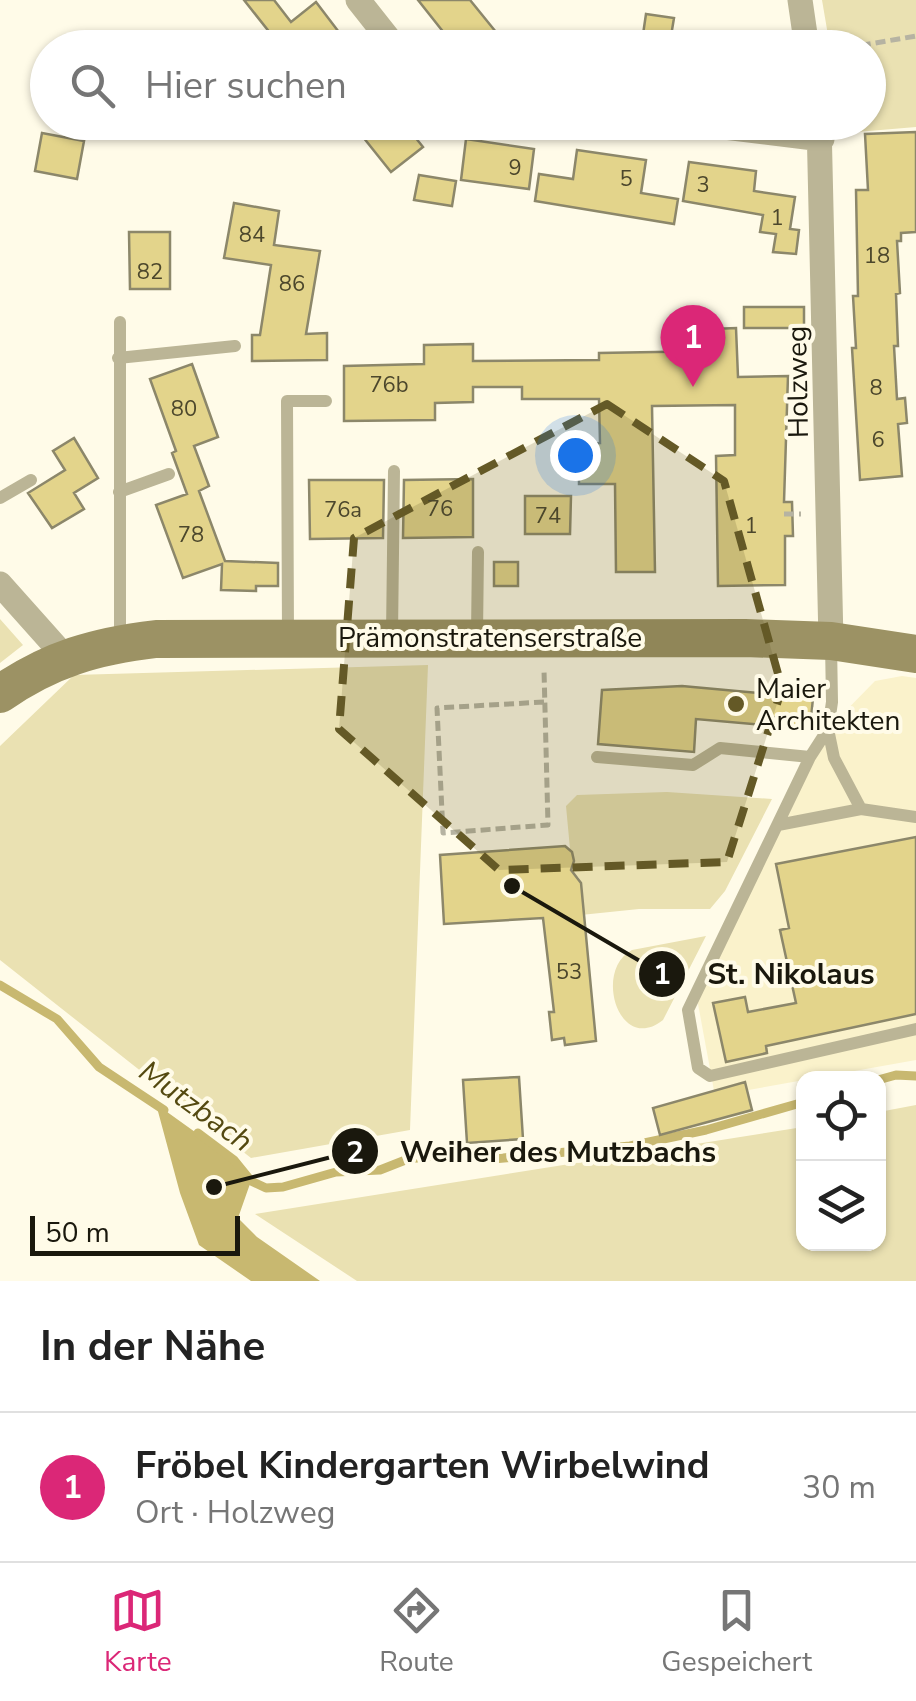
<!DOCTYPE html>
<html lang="de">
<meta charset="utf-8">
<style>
:root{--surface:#fff;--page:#f2f2f2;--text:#222;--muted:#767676;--line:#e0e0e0;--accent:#db2777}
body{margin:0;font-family:"Nunito Sans",sans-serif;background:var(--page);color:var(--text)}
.controls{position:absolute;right:30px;bottom:30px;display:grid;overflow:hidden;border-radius:20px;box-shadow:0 2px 8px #0004}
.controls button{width:90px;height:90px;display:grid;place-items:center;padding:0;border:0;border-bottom:2px solid var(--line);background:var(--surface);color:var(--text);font:50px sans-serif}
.scale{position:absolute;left:30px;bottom:25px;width:210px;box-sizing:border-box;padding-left:10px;border:5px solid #1a180d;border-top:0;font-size:28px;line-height:35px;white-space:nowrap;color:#1a180d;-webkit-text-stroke:8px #fffbe8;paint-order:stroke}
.you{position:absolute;left:575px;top:455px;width:35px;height:35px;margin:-25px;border:8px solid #fff;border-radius:50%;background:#1a73e8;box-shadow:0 0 0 15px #1a73e833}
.badge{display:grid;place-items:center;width:65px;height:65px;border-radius:50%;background:var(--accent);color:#fff;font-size:32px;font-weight:700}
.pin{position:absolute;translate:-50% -82px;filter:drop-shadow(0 2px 5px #0008)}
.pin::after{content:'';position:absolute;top:52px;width:35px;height:30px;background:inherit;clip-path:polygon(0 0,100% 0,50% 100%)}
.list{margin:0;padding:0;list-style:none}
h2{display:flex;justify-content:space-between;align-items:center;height:130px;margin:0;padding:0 40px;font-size:42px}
h2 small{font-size:32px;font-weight:400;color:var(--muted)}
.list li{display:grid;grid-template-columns:65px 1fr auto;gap:30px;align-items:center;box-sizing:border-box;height:150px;padding:0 40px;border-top:2px solid var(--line)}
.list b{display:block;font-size:38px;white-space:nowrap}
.list p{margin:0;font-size:32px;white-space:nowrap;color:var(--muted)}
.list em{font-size:32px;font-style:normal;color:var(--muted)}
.icon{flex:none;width:55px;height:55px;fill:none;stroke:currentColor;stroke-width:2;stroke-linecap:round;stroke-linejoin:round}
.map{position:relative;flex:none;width:916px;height:1281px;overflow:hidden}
.search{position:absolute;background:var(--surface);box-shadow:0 2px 8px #0004;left:30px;right:30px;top:30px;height:110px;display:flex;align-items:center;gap:25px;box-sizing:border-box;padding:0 35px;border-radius:55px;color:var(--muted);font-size:38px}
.sheet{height:280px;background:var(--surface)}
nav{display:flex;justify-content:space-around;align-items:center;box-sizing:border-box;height:140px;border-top:2px solid var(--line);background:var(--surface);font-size:28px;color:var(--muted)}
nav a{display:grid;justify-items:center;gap:5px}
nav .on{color:var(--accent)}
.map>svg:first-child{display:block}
</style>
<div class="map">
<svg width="916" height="1281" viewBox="0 0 916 1281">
<rect width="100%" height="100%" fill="#fffbe8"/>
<path fill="#faf2cb" d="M 902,676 L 916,678 L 916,1060 L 715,1096 L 696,993 L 828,729 L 875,681 Z"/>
<path fill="#eae1b2" d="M 822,0 L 916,0 L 916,127 L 845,133 L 843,123 L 868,122 L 868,48 L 830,47 Z
M 0,619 L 23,645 L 0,663 Z
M 428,665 L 410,1130 L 251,1158 L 0,960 L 0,746 L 74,675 Z
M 667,792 L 772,799 L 725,891 L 710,909 L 639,909 L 571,916 L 582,889 L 579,878 L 570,871 L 574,856 L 570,849 L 566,806 L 577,795 Z
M 706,936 L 663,1020 C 619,1055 593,970 632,950 Z
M 916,1105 L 916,1281 L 357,1281 L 255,1214 L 803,1127 L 804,1244 L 878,1244 L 879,1112 Z"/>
<path fill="#c8b870" d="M 156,1104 L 234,1160 L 251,1181 L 238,1218 L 257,1237 L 320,1281 L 251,1281 L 199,1245 L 180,1193 Z"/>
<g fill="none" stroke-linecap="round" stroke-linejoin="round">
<path stroke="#c8b870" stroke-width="9" d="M 0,985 L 57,1019 L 99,1067 L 164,1110
M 878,1080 L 896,1075 L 916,1076
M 198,1133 L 234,1160 L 251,1181 L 266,1188 L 283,1187 L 336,1172 L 380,1170 L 408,1159 L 434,1156 L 493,1159 L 630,1146 L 706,1130 L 804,1102"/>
</g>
<path fill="#e3d48b" stroke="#8c876a" stroke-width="2.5" d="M 244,0 L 274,0 L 291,22 L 316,2 L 351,48 L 282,48 Z
M 418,0 L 470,0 L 496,32 L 476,48 L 456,48 Z
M 646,14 L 674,18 L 669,48 L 641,48 Z
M 351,122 L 403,122 L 423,147 L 391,172 Z
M 916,132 L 916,232 L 901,233 L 901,241 L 897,241 L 900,293 L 896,294 L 898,346 L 894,346 L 897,399 L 905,398 L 907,423 L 898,424 L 902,476 L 860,480 L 852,348 L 856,348 L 853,296 L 858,296 L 856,190 L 868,190 L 865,134 Z
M 42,133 L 84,141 L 77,179 L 35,171 Z
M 466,139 L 534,149 L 529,189 L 461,180 Z
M 577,150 L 646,160 L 641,193 L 678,199 L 674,224 L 535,201 L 539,174 L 573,179 Z
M 689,162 L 756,171 L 754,191 L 795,197 L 790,229 L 799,230 L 796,254 L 773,252 L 776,234 L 760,232 L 763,215 L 683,201 Z
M 419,175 L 456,181 L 452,206 L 414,200 Z
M 234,203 L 279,211 L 274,245 L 320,251 L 306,334 L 327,333 L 327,360 L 252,361 L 252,335 L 260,335 L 271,265 L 224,258 Z
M 129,232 L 170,232 L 170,289 L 130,289 Z
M 744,307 L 804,307 L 804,328 L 744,328 Z
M 736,328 L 738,377 L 788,376 L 784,502 L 792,502 L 793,536 L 785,536 L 785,585 L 718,586 L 716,456 L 735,455 L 735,405 L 652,406 L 655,572 L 616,572 L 615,484 L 579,484 L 579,444 L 600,443 L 599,399 L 522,399 L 522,387 L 473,387 L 473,402 L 435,403 L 435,420 L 344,421 L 344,366 L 424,364 L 424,345 L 473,344 L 473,361 L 599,360 L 599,353 L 713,351 L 712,329 Z
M 192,364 L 218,437 L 194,446 L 209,486 L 199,491 L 225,561 L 278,563 L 278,586 L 256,586 L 256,591 L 221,590 L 222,564 L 183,578 L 156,505 L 187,494 L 172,453 L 176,451 L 150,379 Z
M 74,438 L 98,478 L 74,493 L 84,509 L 52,528 L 28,493 L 65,470 L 53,451 Z
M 473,479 L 473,537 L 403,538 L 404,480 Z
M 309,480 L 384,480 L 383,538 L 310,539 Z
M 525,496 L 571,496 L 570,534 L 525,534 Z
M 494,562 L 518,562 L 518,586 L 494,586 Z
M 682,686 L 813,698 L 810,729 L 696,719 L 694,752 L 598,744 L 602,690 Z
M 916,837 L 916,1014 L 766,1046 L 767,1053 L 726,1062 L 713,1003 L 745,997 L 748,1012 L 796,1003 L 780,930 L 789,928 L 776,864 Z
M 565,846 L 572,852 L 574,861 L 571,870 L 581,883 L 596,1041 L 565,1045 L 564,1038 L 552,1040 L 549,1012 L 554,1012 L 543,918 L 444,924 L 440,855 Z
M 519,1077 L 523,1139 L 467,1143 L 463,1080 Z
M 745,1082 L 752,1110 L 660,1135 L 653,1108 Z"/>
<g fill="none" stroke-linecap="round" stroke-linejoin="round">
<path stroke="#b6b3a2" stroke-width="5" stroke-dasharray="10 5" stroke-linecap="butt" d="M 846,48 L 916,36
M 784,514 L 801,514
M 544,702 L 437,708 L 443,833 L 548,825 L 544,670"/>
<path stroke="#bbb596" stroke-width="12" d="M 118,358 L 235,346
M 119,492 L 169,474
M 0,498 L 31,480
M 477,634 L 478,552
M 288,635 L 287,401 L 326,401
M 392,635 L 394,471
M 120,641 L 120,322
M 831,644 L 832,702 L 828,729 L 834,758 L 861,809 L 916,817
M 828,729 L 810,757 L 688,1010 L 698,1068 L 710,1076 L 916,1029
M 597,757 L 693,765 L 720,748 L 810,757
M 778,825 L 861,809"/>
<path stroke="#bbb596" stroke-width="25" d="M 358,0 L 396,48
M 800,0 L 807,48
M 683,122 L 822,139
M 819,122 L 831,641
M 0,584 L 66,658"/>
<path stroke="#9c9264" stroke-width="38" d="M 0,694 C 50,659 96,646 156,639 L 745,638 L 831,641 L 916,654"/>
</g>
<path fill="#645926" fill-opacity="0.2" stroke="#645926" stroke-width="8" stroke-dasharray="20 12" stroke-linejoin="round" d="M 607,404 L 724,481 L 782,688 L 727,862 L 499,870 L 339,729 L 354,538 Z"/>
<circle fill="#645926" stroke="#fffbe8" stroke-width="4" cx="736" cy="704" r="10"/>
<g text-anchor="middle" stroke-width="8" stroke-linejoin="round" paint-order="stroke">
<g font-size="22" fill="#4c472c">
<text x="515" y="175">9</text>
<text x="626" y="186">5</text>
<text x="703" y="192">3</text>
<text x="777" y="225">1</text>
<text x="252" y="242">84</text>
<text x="877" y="263">18</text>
<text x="150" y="279">82</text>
<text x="292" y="291">86</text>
<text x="389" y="392">76b</text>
<text x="876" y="395">8</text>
<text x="184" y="416">80</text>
<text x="878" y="447">6</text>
<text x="440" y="516">76</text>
<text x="343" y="517">76a</text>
<text x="548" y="523">74</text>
<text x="751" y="533">1</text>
<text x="191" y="542">78</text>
<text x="569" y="979">53</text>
</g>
<g font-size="28" fill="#1a180d" stroke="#fffbe8">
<text transform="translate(797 382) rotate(-91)" y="10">Holzweg</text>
<text x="490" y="647">Prämonstratenserstraße</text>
</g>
<g font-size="28" fill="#1a180d" stroke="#fffbe8" text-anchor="start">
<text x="756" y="698">Maier<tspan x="756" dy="32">Architekten</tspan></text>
</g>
<g font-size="30" font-style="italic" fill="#544910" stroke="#fffbe8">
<text transform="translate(196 1106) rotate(36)" y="10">Mutzbach</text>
</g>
</g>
<path fill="none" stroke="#1a180d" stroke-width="4" d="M512 886L662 974M214 1187L355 1151"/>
<g fill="#1a180d" stroke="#fffbe8" stroke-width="4">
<circle cx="512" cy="886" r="10"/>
<circle cx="214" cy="1187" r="10"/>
<circle cx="662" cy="974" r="25"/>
<circle cx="355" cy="1151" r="25"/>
</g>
<g font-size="30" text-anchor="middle" font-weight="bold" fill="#fff">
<text x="662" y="984">1</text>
<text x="355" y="1162">2</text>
</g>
<g font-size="30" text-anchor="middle" font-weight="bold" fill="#1a180d" stroke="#fffbe8" stroke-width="8" stroke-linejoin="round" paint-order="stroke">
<text x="791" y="984">St. Nikolaus</text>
<text x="558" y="1162">Weiher des Mutzbachs</text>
</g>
</svg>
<div class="controls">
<button><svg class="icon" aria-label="locate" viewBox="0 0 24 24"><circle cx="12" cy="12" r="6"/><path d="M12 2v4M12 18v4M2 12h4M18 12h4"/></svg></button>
<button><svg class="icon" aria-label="layers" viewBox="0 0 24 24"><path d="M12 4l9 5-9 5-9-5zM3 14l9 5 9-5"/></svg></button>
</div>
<div class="scale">50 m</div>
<div class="you"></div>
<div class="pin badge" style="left:693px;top:387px">1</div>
<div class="search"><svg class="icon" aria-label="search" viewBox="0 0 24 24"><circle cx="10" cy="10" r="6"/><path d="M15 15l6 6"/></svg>Hier suchen</div>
</div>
<section class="sheet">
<h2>In der Nähe<small></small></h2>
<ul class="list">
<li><span class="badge">1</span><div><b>Fröbel Kindergarten Wirbelwind</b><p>Ort · Holzweg</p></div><em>30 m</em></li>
</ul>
</section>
<nav>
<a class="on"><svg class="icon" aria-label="map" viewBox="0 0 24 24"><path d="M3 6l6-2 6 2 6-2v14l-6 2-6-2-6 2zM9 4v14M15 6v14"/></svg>Karte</a>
<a><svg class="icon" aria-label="directions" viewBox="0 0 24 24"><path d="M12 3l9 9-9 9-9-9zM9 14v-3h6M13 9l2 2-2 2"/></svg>Route</a>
<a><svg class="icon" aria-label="saved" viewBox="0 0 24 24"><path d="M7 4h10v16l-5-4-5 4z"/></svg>Gespeichert</a>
</nav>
